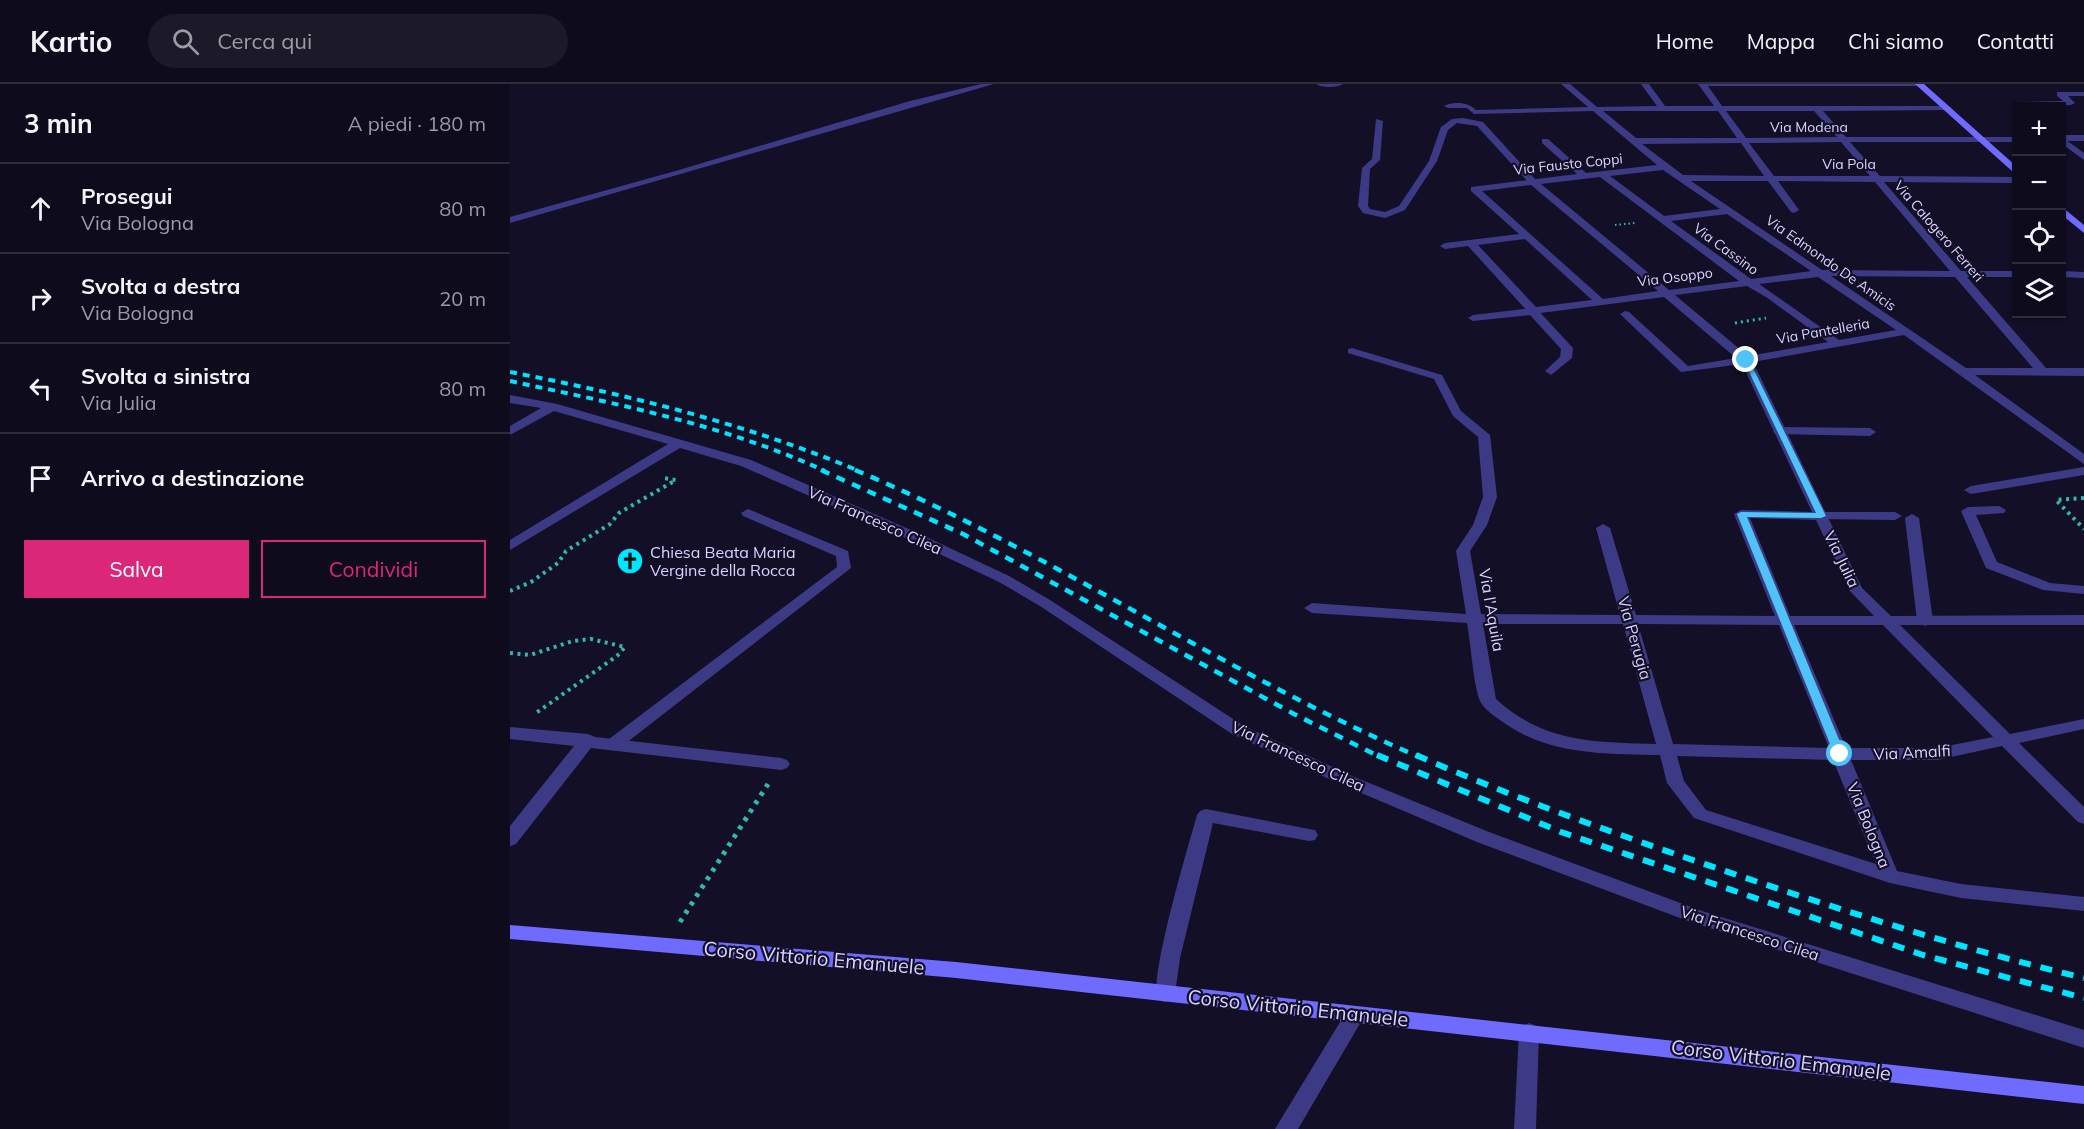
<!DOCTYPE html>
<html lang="it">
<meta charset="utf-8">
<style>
:root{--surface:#0e0b1c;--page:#1c1929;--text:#f1f3f6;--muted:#9b9ba3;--line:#2e2b3b;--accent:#db2777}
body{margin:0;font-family:Mulish,sans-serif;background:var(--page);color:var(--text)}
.controls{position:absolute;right:18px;top:18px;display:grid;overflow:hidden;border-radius:0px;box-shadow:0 2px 4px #0004}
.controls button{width:54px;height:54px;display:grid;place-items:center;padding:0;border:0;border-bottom:2px solid var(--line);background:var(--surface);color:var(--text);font:30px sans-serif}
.stop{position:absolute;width:18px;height:18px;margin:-14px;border:4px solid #4fc3f7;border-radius:50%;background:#fff}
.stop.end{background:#4fc3f7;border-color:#fff;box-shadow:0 2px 6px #0008}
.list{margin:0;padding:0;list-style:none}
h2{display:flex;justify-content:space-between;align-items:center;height:78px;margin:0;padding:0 24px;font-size:26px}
h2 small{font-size:20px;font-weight:400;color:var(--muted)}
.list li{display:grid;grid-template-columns:39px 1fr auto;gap:18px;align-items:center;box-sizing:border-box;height:90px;padding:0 24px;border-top:2px solid var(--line)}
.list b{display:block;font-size:22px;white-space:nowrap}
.list p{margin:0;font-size:20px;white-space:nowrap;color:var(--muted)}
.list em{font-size:20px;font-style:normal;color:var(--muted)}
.actions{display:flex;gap:12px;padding:18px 24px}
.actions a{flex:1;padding:14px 0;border:2px solid var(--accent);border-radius:0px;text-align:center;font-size:21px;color:var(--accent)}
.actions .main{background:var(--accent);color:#fff}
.icon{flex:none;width:33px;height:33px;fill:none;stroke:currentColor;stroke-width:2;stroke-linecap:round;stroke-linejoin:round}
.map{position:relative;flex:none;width:1574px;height:1045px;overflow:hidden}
header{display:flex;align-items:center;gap:36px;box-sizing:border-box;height:84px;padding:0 30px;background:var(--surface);border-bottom:2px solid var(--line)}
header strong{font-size:28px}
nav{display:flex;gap:33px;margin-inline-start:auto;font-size:21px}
.search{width:420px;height:54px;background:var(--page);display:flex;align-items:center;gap:15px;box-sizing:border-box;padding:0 21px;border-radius:33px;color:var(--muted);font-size:22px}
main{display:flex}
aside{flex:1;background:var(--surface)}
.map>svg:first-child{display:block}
</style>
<header>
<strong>Kartio</strong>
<div class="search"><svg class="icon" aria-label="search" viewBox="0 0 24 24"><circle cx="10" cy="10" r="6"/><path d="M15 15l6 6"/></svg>Cerca qui</div>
<nav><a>Home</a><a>Mappa</a><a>Chi siamo</a><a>Contatti</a></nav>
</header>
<main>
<aside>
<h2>3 min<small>A piedi · 180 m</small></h2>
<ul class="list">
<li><svg class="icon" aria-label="ahead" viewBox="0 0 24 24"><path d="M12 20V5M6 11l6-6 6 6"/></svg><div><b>Prosegui</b><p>Via Bologna</p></div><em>80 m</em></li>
<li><svg class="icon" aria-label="right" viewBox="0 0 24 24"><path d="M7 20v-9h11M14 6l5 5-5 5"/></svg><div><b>Svolta a destra</b><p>Via Bologna</p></div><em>20 m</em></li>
<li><svg class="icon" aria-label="left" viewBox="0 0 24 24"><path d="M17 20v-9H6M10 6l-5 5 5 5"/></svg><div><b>Svolta a sinistra</b><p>Via Julia</p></div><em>80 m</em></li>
<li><svg class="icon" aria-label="arrive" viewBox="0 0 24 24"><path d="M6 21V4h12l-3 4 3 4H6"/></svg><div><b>Arrivo a destinazione</b></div></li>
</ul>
<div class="actions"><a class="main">Salva</a><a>Condividi</a></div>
</aside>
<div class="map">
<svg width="1574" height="1045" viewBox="0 0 1574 1045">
<rect width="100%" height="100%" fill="#130f26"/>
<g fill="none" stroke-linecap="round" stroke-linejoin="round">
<path stroke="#2fb8b0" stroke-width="2" stroke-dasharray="1.5 3" stroke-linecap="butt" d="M 1105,141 L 1125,139"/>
<path stroke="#2fb8b0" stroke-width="3" stroke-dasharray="2 4" stroke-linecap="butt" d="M 1225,239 L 1256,234"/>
<path stroke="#2fb8b0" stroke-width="4" stroke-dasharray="3 4.5" stroke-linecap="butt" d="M 1574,414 L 1546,416 L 1574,445
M 0,507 L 21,498 L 48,479 L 56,467 L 100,440 L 109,429 L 166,396 L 153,394
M 0,569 L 20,571 L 63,557 L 81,555 L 115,563 L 107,572 L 26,629"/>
<path stroke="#2fb8b0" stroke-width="5" stroke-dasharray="4 6" stroke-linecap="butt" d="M 170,838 L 258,700"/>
<path fill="#3d3a85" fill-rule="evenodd" d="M 1547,8 L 1574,8 L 1574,12 L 1558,12 L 1565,19 L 1561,21 L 1506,23 L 1503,20 L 1507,18 L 1553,17 L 1547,12 Z
M 953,34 L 973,38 L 1025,95 L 1025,99 L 1019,99 L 967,42 L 947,39 L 938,46 L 927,77 L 895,126 L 875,134 L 853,129 L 848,122 L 852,84 L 862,75 L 866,35 L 873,37 L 870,76 L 860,85 L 858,122 L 860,125 L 875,128 L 889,122 L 919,77 L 931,43 L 942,35 Z
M 1552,53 L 1574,69 L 1574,76 L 1552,60 Z
M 1023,224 L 1027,225 L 1063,264 L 1062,274 L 1041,291 L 1035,287 L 1050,273 L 1051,265 L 1020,231 L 963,237 L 958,234 L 963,231 Z
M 1269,343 L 1360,344 L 1366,348 L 1360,352 L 1265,350 L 1263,347 Z
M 1574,383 L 1574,391 L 1461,410 L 1454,406 L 1461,402 Z
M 1489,422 L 1496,426 L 1494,429 L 1466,431 L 1487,478 L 1540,499 L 1574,502 L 1574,510 L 1533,506 L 1476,484 L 1451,427 L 1458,423 Z
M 238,425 L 338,467 L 341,484 L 111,663 L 99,663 L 97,659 L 99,655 L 327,483 L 326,472 L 233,432 L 231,429 Z
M 1312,428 L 1385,428 L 1392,432 L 1385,436 L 1307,435 L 1305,432 L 1307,429 Z
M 1402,430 L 1409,434 L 1423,537 L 1415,542 L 1407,537 L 1395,434 Z
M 696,725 L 799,745 L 805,746 L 808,751 L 805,756 L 799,757 L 703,739 L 670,874 L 665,910 L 662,916 L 655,918 L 648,916 C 638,896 679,760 687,731 L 690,727 Z"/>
<path fill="#3d3a85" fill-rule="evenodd" d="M 471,0 L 484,0 L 0,139 L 0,133 L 169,86 L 400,17 Z
M 806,0 L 833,0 C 827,4 812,4 806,0 Z
M 1051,0 L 1060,0 L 1087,23 L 1147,22 L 1131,0 L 1139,0 L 1155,22 L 1204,22 L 1188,0 L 1414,0 L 1410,2 L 1198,2 L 1212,22 L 1438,22 L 1442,24 L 1438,26 L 1313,27 L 1336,53 L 1506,53 L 1506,58 L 1340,58 L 1370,92 L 1506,93 L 1506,99 L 1374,98 L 1451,187 L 1506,187 L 1506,193 L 1457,193 L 1536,284 L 1574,284 L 1574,292 L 1465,291 L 1574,370 L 1574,380 L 1394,251 L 1243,278 L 1352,504 L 1381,532 L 1574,531 L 1574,541 L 1390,541 L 1500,650 L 1574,635 L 1574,645 L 1509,659 L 1574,723 L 1574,740 L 1568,738 L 1492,662 L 1427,676 L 1341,676 L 1387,787 L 1451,800 L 1574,813 L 1574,827 L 1451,814 L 1380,799 L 1184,734 L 1157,699 L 1150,671 C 1094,670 1036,671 990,636 C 983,631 973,624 970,617 C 963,599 961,560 957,539 L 802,529 L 794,524 L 802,519 L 956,530 L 946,467 L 963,441 L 973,413 L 968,353 L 943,332 L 924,295 L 838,269 L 838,265 L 842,264 L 932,291 L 951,327 L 980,351 L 987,413 L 977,441 L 960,467 L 971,530 L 1110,531 L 1086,444 L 1093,440 L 1100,444 L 1126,531 L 1265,532 L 1224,430 L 1231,426 L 1302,428 L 1232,280 L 1171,288 L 1110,230 L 1115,227 L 1119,228 L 1178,282 L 1226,274 L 1154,213 L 1023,230 L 1019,229 L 958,162 L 935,165 L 930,162 L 935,159 L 1009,150 L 961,107 L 961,103 L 1067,90 L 1032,59 L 1032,55 L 1038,55 L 1076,89 L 1147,81 L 1083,27 L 964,30 L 957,24 L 938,24 L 934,22 C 943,17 959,18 966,26 L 1078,23 ZM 1093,27 L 1208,27 L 1227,54 L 1126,54 ZM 1216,27 L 1304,27 L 1327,53 L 1236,54 ZM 1331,58 L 1360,92 L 1264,92 L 1239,59 ZM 1231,59 L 1254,92 L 1173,91 L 1132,60 ZM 1153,86 L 1210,125 L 1154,132 L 1100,92 ZM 1090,93 L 1229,197 L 1159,206 L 1031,100 ZM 1181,97 L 1258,97 L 1281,128 L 1284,129 L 1289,126 L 1268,97 L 1365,98 L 1440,187 L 1312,186 ZM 1021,101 L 1148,207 L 1093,215 L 972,107 ZM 1217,130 L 1301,187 L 1241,195 L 1161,137 ZM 1015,155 L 1082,216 L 1026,223 L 968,161 ZM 1321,192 L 1445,193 L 1523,284 L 1456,284 ZM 1308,193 L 1386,246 L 1329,256 L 1249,200 ZM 1237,202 L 1256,213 L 1318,258 L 1238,272 L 1165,211 ZM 1240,434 L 1306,436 L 1339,506 L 1364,532 L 1280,532 ZM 973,540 L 1113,540 L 1146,660 C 1085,658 1034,659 986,615 ZM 1128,540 L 1269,541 L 1319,664 L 1163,660 ZM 1284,541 L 1373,541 L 1483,653 L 1427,664 L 1336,664 ZM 1167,672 L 1323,676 L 1366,780 L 1196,726 L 1174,697 Z
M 1552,51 L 1574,51 L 1574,57 L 1552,57 Z
M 1552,187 L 1574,188 L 1574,194 L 1552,193 Z
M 0,311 L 47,320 L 241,376 L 410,450 L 499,492 L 540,516 L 734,642 L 842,692 L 979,748 L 1192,827 L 1574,946 L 1574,964 L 1178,837 L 967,758 L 830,700 L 722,650 L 530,522 L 489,498 L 400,456 L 231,382 L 170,364 L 0,466 L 0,456 L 158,360 L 44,327 L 0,351 L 0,342 L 31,324 L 0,319 Z
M 0,643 L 78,650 L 85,653 L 271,674 L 277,676 L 280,680 L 277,684 L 271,686 L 81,664 L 6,760 L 0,762 L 0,742 L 64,662 L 0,655 Z
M 845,923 L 852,925 L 855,931 L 788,1045 L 765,1045 L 838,925 Z
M 1019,939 L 1026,942 L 1029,948 L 1026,1045 L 1004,1045 L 1009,948 L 1012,942 Z"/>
<path fill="#6f6bff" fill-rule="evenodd" d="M 1405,0 L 1414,0 L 1506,82 L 1506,89 L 1503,88 Z
M 1552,123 L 1574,141 L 1574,149 L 1552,131 Z
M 0,841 L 446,878 L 1574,1002 L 1574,1020 L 446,894 L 0,855 Z"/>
<path stroke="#00e5ff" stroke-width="4" stroke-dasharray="7 6" stroke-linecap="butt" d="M 0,288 C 119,311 237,340 349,387
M 0,297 C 107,320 215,341 315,387"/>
<path stroke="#00e5ff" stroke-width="4.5" stroke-dasharray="9 8" stroke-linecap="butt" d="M 311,386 L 453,450 L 784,630 L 870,673
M 345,386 C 540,468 715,589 909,673"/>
<path stroke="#00e5ff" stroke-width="6" stroke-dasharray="12 10" stroke-linecap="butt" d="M 867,671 L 1051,748 L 1413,871 L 1574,914
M 906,671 C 1011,717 1120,755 1230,792 C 1343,830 1457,866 1574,894"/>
</g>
<path fill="#4fc3f7" d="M 1233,275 L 1239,276 L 1316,432 L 1311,434 L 1237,433 L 1335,670 L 1330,674 L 1324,670 L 1227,430 L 1231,428 L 1306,429 Z"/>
<defs>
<symbol id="church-disc" viewBox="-11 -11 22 22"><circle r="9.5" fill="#00e5ff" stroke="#130f26"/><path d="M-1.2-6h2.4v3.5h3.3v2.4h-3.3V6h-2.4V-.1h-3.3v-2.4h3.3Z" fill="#111"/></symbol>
</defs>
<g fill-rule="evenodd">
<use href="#church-disc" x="105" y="462" width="30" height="30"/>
</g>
<g text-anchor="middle" stroke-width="4.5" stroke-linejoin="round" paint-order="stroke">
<g font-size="14" fill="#d9d4ff" stroke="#130f26">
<text x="1299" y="48">Via Modena</text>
<text transform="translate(1058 80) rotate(-6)" y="5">Via Fausto Coppi</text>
<text x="1339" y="85">Via Pola</text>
<text transform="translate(1429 147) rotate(49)" y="5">Via Calogero Ferreri</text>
<text transform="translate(1216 165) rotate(36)" y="5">Via Cassino</text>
<text transform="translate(1321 179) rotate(35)" y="5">Via Edmondo De Amicis</text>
<text transform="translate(1165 193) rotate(-7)" y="5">Via Osoppo</text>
<text transform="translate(1313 247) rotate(-10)" y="5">Via Pantelleria</text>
</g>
<g font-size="16" fill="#d9d4ff" stroke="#130f26">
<text transform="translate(365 436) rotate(24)" y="6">Via Francesco Cilea</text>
<text transform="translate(1332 475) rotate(64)" y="6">Via Julia</text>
<text transform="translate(982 526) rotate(80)" y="6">Via l'Aquila</text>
<text transform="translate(1125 554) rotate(74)" y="6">Via Perugia</text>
<text transform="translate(1402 668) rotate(-3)" y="6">Via Amalfi</text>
<text transform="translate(788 672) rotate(25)" y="6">Via Francesco Cilea</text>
<text transform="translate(1359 741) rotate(68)" y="6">Via Bologna</text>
<text transform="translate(1240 849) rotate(18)" y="6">Via Francesco Cilea</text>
</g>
<g font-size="16" fill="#d9d4ff" stroke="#130f26" text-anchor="start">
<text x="140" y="474">Chiesa Beata Maria<tspan x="140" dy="18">Vergine della Rocca</tspan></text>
</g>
<g font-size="20" fill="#d9d4ff" stroke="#130f26">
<text transform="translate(304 874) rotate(5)" y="7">Corso Vittorio Emanuele</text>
<text transform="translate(788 924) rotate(6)" y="7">Corso Vittorio Emanuele</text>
<text transform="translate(1271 976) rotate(7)" y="7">Corso Vittorio Emanuele</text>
</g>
</g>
</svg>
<div class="controls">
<button>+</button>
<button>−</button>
<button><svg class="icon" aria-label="locate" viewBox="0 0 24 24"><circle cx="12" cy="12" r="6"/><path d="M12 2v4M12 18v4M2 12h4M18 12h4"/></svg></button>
<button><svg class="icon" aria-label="layers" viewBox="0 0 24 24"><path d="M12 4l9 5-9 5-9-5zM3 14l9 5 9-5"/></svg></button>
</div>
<div class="stop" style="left:1330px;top:670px"></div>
<div class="stop end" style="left:1236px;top:276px"></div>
</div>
</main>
